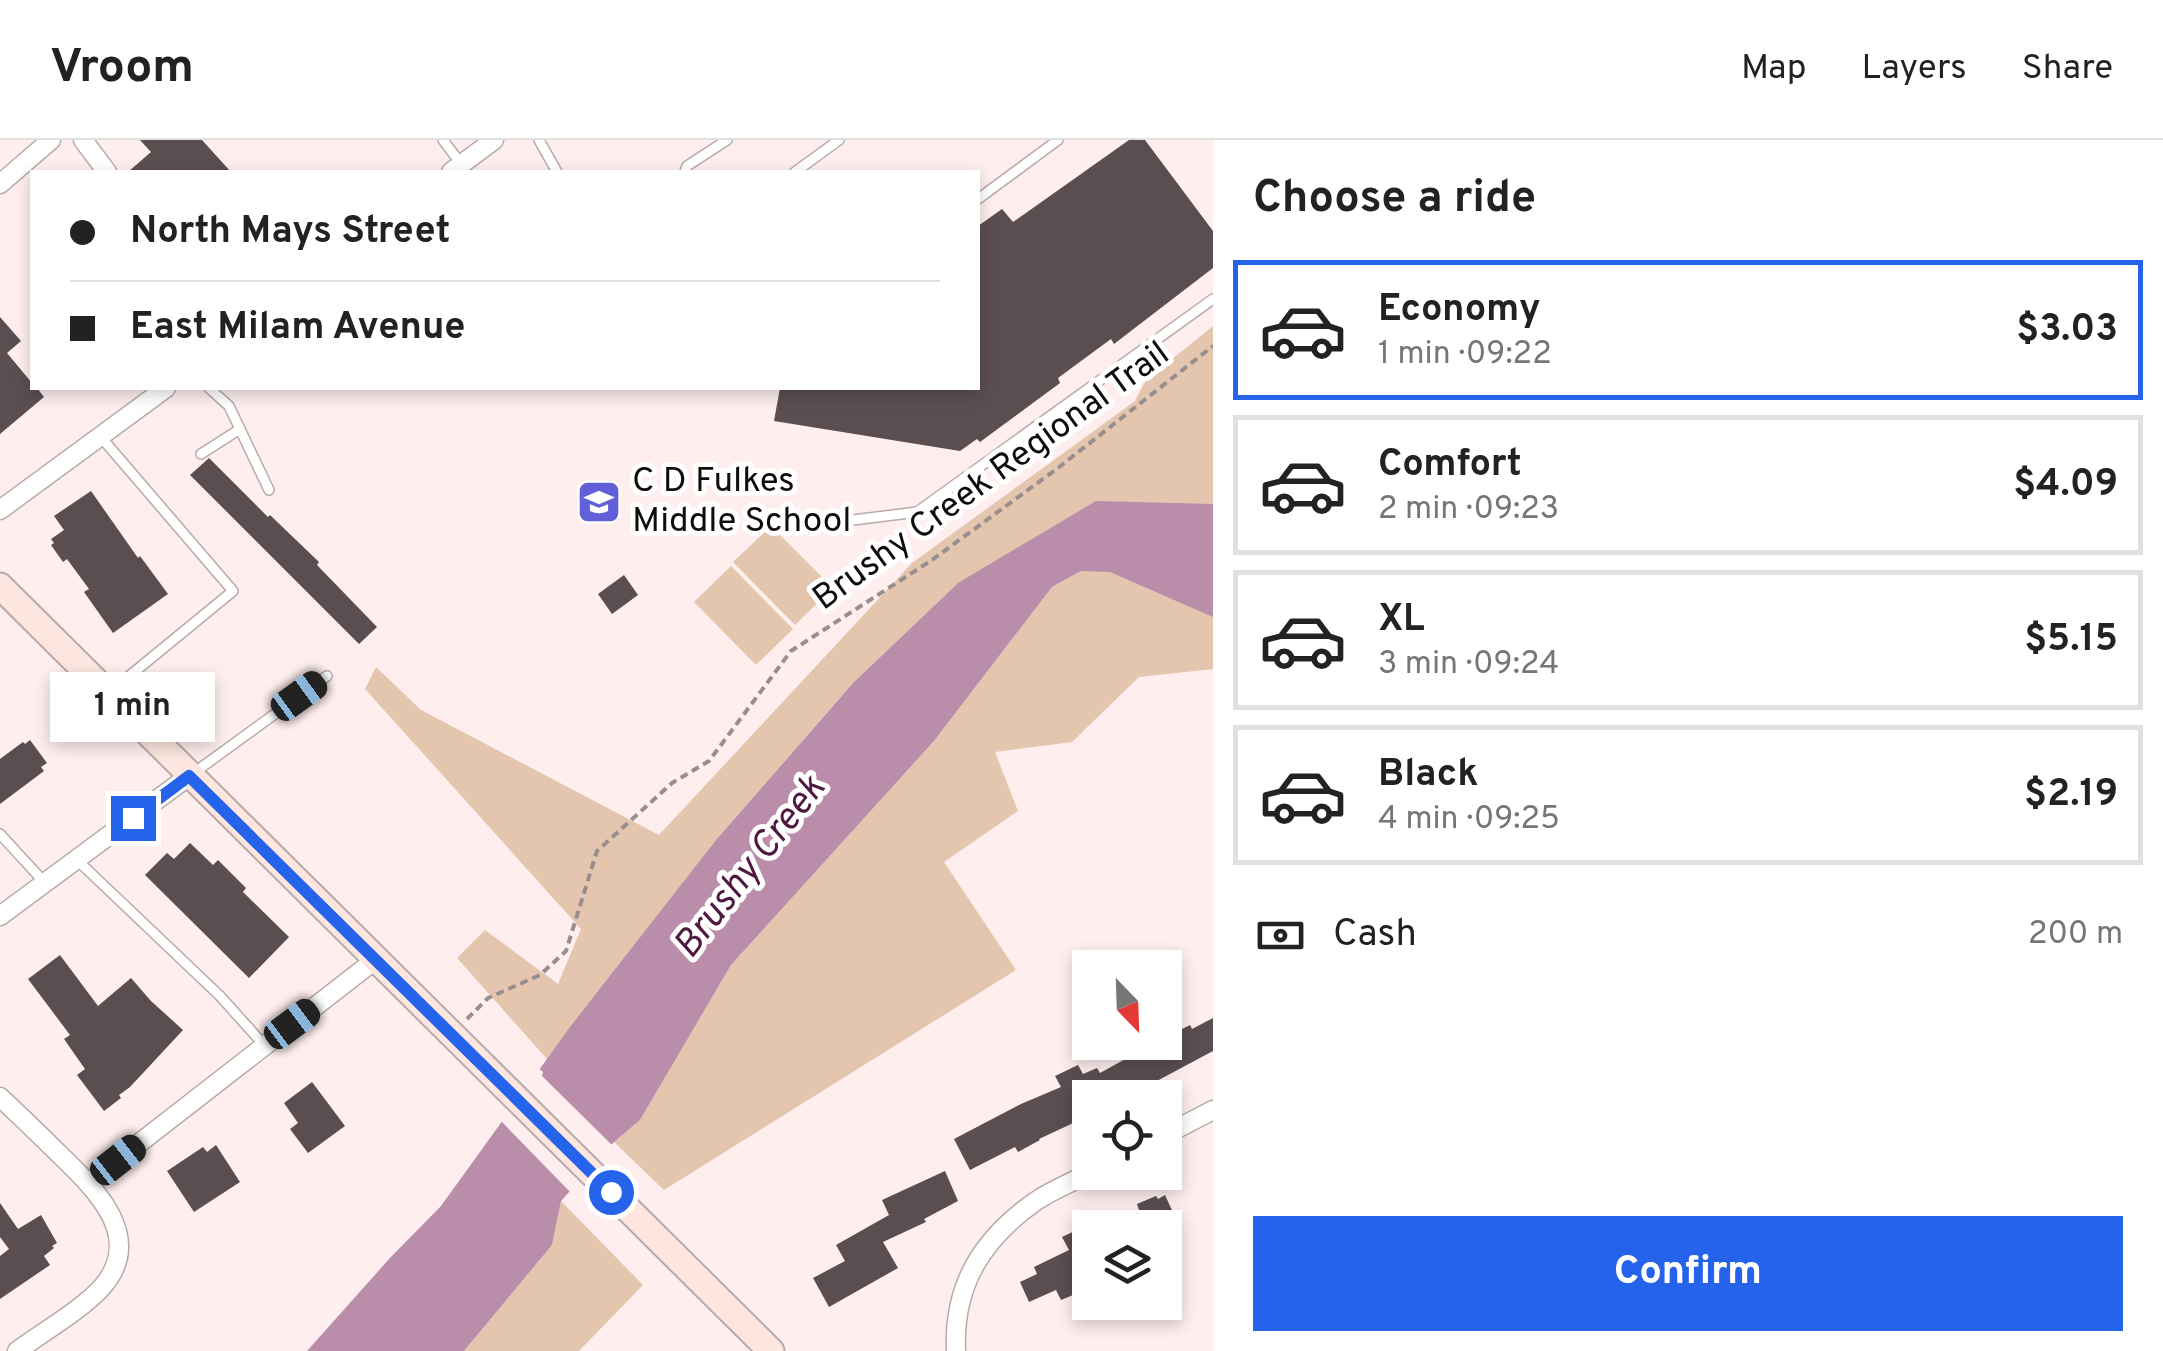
<!DOCTYPE html>
<html lang="en">
<head>
<meta charset="utf-8">
<style>
	:root { --surface:#fff; --page:#f2f2f2; --text:#222; --muted:#767676; --line:#e0e0e0; --accent:#2563eb }
	body { margin:0; font-family:Overpass,sans-serif; background:var(--page); color:var(--text); height:100vh; display:flex; flex-direction:column; font-size:38px; white-space:nowrap }
	* { box-sizing:border-box; margin:0 }
	p { font-size:32px; color:var(--muted) }
	.icon { flex:none; width:55px; height:55px; fill:none; stroke:currentColor; stroke-width:2; stroke-linecap:round; stroke-linejoin:round }
	.map { position:relative; flex:1; overflow:hidden }
	.side { display:flex; flex-direction:column; background:var(--surface); width:950px }
	.side>* { flex:none }
	.hud { position:absolute; left:30px; top:30px; width:950px; height:220px; border-radius:0px; box-shadow:0 5px 15px #0003; display:grid; align-content:center; height:220px; padding:0 40px; background:var(--surface) }
	.needle { width:65px; rotate:157deg }
	.buttons { position:absolute; left:1072px; top:810px; display:grid; gap:20px }
	.buttons a { display:grid; place-items:center; width:110px; height:110px; border-radius:0px; background:var(--surface); box-shadow:0 5px 15px #0003; font-size:50px }
	.end { position:absolute; width:45px; height:45px; margin:-22px; border:12px solid #2563eb; background:#fff; box-shadow:0 0 0 5px #fff }
	.from { border-radius:50% }
	.bubble { position:absolute; height:70px; border-radius:0px; background:var(--surface); box-shadow:0 5px 15px #0003; font-size:32px; font-weight:700; line-height:70px; text-align:center }
	.car { position:absolute; width:30px; height:60px; margin:-30px -15px; border-radius:12px; box-shadow:0 0 8px 2px #0007; background:linear-gradient(#222 24%,#8ab4d8 0 40%,#222 0 76%,#8ab4d8 0 86%,#222 0) }
	.hud b { display:flex; align-items:center; gap:35px; height:95px; font-size:38px }
	.hud b+b { border-top:2px solid var(--line) }
	.hud i { width:25px; height:25px; background:var(--text) }
	ul { padding:0; list-style:none }
	li { display:flex; align-items:center; gap:30px; height:140px; margin:0 20px 15px; padding:0 20px; border:5px solid var(--line); border-radius:0px }
	li div { flex:1 }
	li b { display:block; font-size:38px }
	li em { font-style:normal; font-weight:700 }
	li.current { border-color:var(--accent) }
	li>.icon { width:90px; height:90px; stroke-width:1.5 }
	h2 { padding:0 40px; font-size:45px; line-height:120px }
	.pay { display:flex; align-items:center; gap:25px; height:110px; padding:0 40px; font-size:38px }
	.pay p { margin-inline-start:auto }
	.action { display:flex; gap:20px; margin-top:auto; padding:20px 40px }
	.action a { flex:1; height:115px; border-radius:0px; background:var(--accent); color:#fff; font-size:40px; font-weight:700; line-height:115px; text-align:center }
	header { display:flex; align-items:center; gap:60px; box-sizing:border-box; height:140px; padding:0 50px; background:var(--surface); border-bottom:2px solid var(--line) }
	header strong { font-size:48px }
	nav { display:flex; gap:55px; margin-inline-start:auto; font-size:35px }
	main { display:flex; flex:1; min-height:0 }
	.map>svg:first-child { display:block }
	.green { fill:#e4c5ad }
	.water { fill:#ba8dab }
	.pier { fill:#feeeee }
	.building { fill:#5a4e51 }
	.lines { fill:none; stroke-linecap:round; stroke-linejoin:round }
	.lane-casing { stroke:#b9aaaa; stroke-width:12 }
	.street-casing { stroke:#b9aaaa; stroke-width:21 }
	.secondary-casing { stroke:#b9aaaa; stroke-width:29 }
	.path { stroke:#998e8e; stroke-width:4; stroke-dasharray:8 5; stroke-linecap:butt }
	.lane { stroke:#fff; stroke-width:9 }
	.street { stroke:#fff; stroke-width:18 }
	.secondary { stroke:#fce6df; stroke-width:25 }
	.route { stroke:#2563eb; stroke-width:12 }
	.labels { text-anchor:middle; dominant-baseline:central; stroke-width:10; stroke-linejoin:round; paint-order:stroke }
	.street-label { font-size:35px; fill:#110c0c; stroke:#fff }
	.poi-label { font-size:35px; fill:#110c0c; stroke:#fff; text-anchor:start }
	.water-label { font-size:38px; font-style:italic; fill:#4f1841; stroke:#fff }
</style>
</head>
<body>
<header>
<strong>Vroom</strong>
<nav><a>Map</a><a>Layers</a><a>Share</a></nav>
</header>
<main>
<div class="map">
<svg width="1213" height="1211" viewBox="0 0 1213 1211">
	<rect width="100%" height="100%" fill="#feeeee"/>
	<g class="green">
		<polygon points="1213,186 1213,529 1139,537 1072,602 995,612 1018,671 944,722 1016,830 664,1050 614,1002 640,980 731,825 934,601 1052,447 1081,431 1142,363 958,443 854,542 716,700 547,919 457,818 485,790 558,844 581,789 365,549 376,527 421,570 659,695 912,423 1135,261 1146,240"/>
		<polygon points="771,386 833,448 795,485 733,422"/>
		<polygon points="731,426 793,489 756,525 694,462"/>
		<polygon points="561,1061 643,1145 579,1211 464,1211 552,1105"/>
	</g>
	<polygon class="water" points="1096,361 1213,364 1213,477 1110,432 1081,431 1052,447 934,601 731,825 640,980 614,1002 561,1061 552,1105 464,1211 307,1211 390,1118 441,1066 570,887 716,700 854,542 958,443"/>
	<polygon class="pier" points="536,926 543,932 542,936 615,1008 573,1055 498,978"/>
	<g class="building">
		<polygon points="140,0 202,0 231,32 128,32 151,12"/>
		<polygon points="1129,0 1145,0 1213,91 1213,128 1114,204 1111,199 1058,238 1060,243 980,302 977,299 960,311 774,281 780,248 978,248 978,86 1002,69 1013,82"/>
		<polygon points="0,177 21,201 7,213 32,243 32,248 37,248 44,257 0,294"/>
		<polygon points="209,318 268,377 270,375 319,422 317,425 377,487 359,504 190,335"/>
		<polygon points="91,351 138,418 140,416 168,454 113,493 84,452 89,449 67,419 63,422 51,405 54,403 51,399 64,390 54,376"/>
		<polygon points="624,435 638,455 612,474 598,454"/>
		<polygon points="30,600 47,623 41,627 44,631 0,664 0,619 23,602 25,604"/>
		<polygon points="190,703 213,725 218,720 246,748 243,752 289,797 249,838 145,735 167,713 174,719"/>
		<polygon points="60,815 98,866 131,838 151,861 183,890 130,947 119,955 121,958 104,971 77,935 85,929 64,899 70,895 28,839"/>
		<polygon points="1213,878 1213,911 1125,958 1090,958 1090,970 1082,974 1084,978 1039,999 1040,1000 1018,1012 1015,1007 970,1030 954,999 1021,964 1061,947 1055,936 1078,925 1083,934 1097,928 1100,933 1156,902 1165,902 1165,898 1176,892 1190,885 1192,889"/>
		<polygon points="312,942 345,986 308,1013 290,989 298,983 284,963"/>
		<polygon points="216,1005 240,1042 194,1072 167,1031 203,1007 207,1012"/>
		<polygon points="945,1031 958,1061 924,1079 926,1082 883,1102 898,1128 829,1167 813,1138 845,1121 836,1105 889,1075 882,1060"/>
		<polygon points="1165,1055 1176,1079 1159,1088 1101,1088 1139,1070 1137,1064 1156,1056 1158,1059"/>
		<polygon points="0,1063 18,1089 41,1075 57,1103 52,1106 54,1108 44,1116 50,1125 0,1159 0,1116 9,1109 0,1097"/>
		<polygon points="1081,1088 1090,1107 1090,1148 1061,1160 1056,1150 1029,1162 1020,1142 1037,1134 1034,1127 1069,1110 1062,1097"/>
	</g>
	<g class="lines">
		<defs>
			<g id="lane">
				<polyline points="443,0 462,25"/>
				<polyline points="539,0 557,32"/>
				<polyline points="685,32 687,26 727,0"/>
				<polyline points="795,32 839,0"/>
				<polyline points="978,59 1058,0"/>
				<polyline points="209,248 229,266 269,350"/>
				<polyline points="100,296 233,451 111,551"/>
				<polyline points="201,314 240,289"/>
				<polyline points="853,380 917,372 1213,159"/>
				<polyline points="191,635 327,536"/>
				<polyline points="0,694 45,743"/>
				<polyline points="77,720 220,856 264,905"/>
			</g>
			<g id="street">
				<polyline points="83,0 107,32"/>
				<polyline points="451,32 494,0"/>
				<polyline points="0,44 51,0"/>
				<polyline points="0,370 166,248"/>
				<polyline points="0,776 189,636"/>
				<path d="M0 957C18 974 37 992 55 1010 90 1044 147 1094 103 1146 83 1169 43 1192 17 1211"/>
				<polyline points="1165,995 1213,970"/>
				<polyline points="88,1043 375,820"/>
				<path d="M956 1211C953 1145 982 1099 1036 1061 1052 1050 1073 1042 1091 1032"/>
			</g>
			<polyline id="secondary" points="0,446 771,1211"/>
		</defs>
		<use href="#lane" class="lane-casing"/>
		<use href="#street" class="street-casing"/>
		<use href="#secondary" class="secondary-casing"/>
		<polyline class="path" points="467,879 488,858 540,835 566,811 597,711 672,643 709,621 791,511 932,420 1058,328 1213,206"/>
		<use href="#lane" class="lane"/>
		<use href="#street" class="street"/>
		<use href="#secondary" class="secondary"/>
	</g>
	<g class="lines">
		<polyline class="route" points="133,678 189,636 611,1052"/>
	</g>
	<defs>
		<symbol id="school-square" viewBox="-11 -11 22 22"><rect x="-9" y="-9" width="18" height="18" rx="4" fill="#6260d9" stroke="#fff"/><path d="M0-5L7-2L0 1L-7-2ZM-4 1L0 2.5L4 1V4Q0 6-4 4Z" fill="#fff"/></symbol>
	</defs>
	<g fill-rule="evenodd">
		<use href="#school-square" x="574" y="337" width="50" height="50"/>
	</g>
	<g class="labels">
		<g class="street-label">
			<text transform="translate(992 337) rotate(-36)">Brushy Creek Regional Trail</text>
		</g>
		<g class="poi-label">
			<text x="632" y="342">C D Fulkes<tspan x="632" dy="40">Middle School</tspan></text>
		</g>
		<g class="water-label">
			<text transform="translate(751 728) rotate(-52)">Brushy Creek</text>
		</g>
	</g>
</svg>
<div class="buttons">
<a><svg class="needle" viewBox="-14 -14 28 28"><path d="M0-13l5 13h-10z" fill="#e53935"/><path d="M0 13l5-13h-10z" fill="#767676"/></svg></a>
<a><svg class="icon" aria-label="locate" viewBox="0 0 24 24"><circle cx="12" cy="12" r="6"/><path d="M12 2v4M12 18v4M2 12h4M18 12h4"/></svg></a>
<a><svg class="icon" aria-label="layers" viewBox="0 0 24 24"><path d="M12 4l9 5-9 5-9-5zM3 14l9 5 9-5"/></svg></a>
</div>
<i class="end from" style="left:611px;top:1052px"></i>
<i class="end" style="left:133px;top:678px"></i>
<div class="bubble" style="left:50px;top:532px;width:165px">1 min</div>
<i class="car" style="left:299px;top:556px;rotate:54deg"></i>
<i class="car" style="left:292px;top:884px;rotate:53deg"></i>
<i class="car" style="left:118px;top:1020px;rotate:52deg"></i>
<div class="hud">
<b><i class="from"></i>North Mays Street</b>
<b><i></i>East Milam Avenue</b>
</div>
</div>
<section class="side">
<h2>Choose a ride</h2>
<ul>
<li class="current"><svg class="icon" aria-label="car" viewBox="0 0 24 24"><path d="M5 17H2v-5l4-1 3-4h7l3 4 3 1v5h-3M9 17h6M6 11h13"/><circle cx="7" cy="17" r="2"/><circle cx="17" cy="17" r="2"/></svg><div><b>Economy</b><p>1 min · 09:22</p></div><em>$3.03</em></li>
<li><svg class="icon" aria-label="car" viewBox="0 0 24 24"><path d="M5 17H2v-5l4-1 3-4h7l3 4 3 1v5h-3M9 17h6M6 11h13"/><circle cx="7" cy="17" r="2"/><circle cx="17" cy="17" r="2"/></svg><div><b>Comfort</b><p>2 min · 09:23</p></div><em>$4.09</em></li>
<li><svg class="icon" aria-label="car" viewBox="0 0 24 24"><path d="M5 17H2v-5l4-1 3-4h7l3 4 3 1v5h-3M9 17h6M6 11h13"/><circle cx="7" cy="17" r="2"/><circle cx="17" cy="17" r="2"/></svg><div><b>XL</b><p>3 min · 09:24</p></div><em>$5.15</em></li>
<li><svg class="icon" aria-label="car" viewBox="0 0 24 24"><path d="M5 17H2v-5l4-1 3-4h7l3 4 3 1v5h-3M9 17h6M6 11h13"/><circle cx="7" cy="17" r="2"/><circle cx="17" cy="17" r="2"/></svg><div><b>Black</b><p>4 min · 09:25</p></div><em>$2.19</em></li>
</ul>
<div class="pay"><svg class="icon" aria-label="cash" viewBox="0 0 24 24"><path d="M3 7h18v10H3z"/><circle cx="12" cy="12" r="2"/></svg>Cash<p>200 m</p></div>
<div class="action"><a>Confirm</a></div>
</section>
</main>
</body>
</html>
